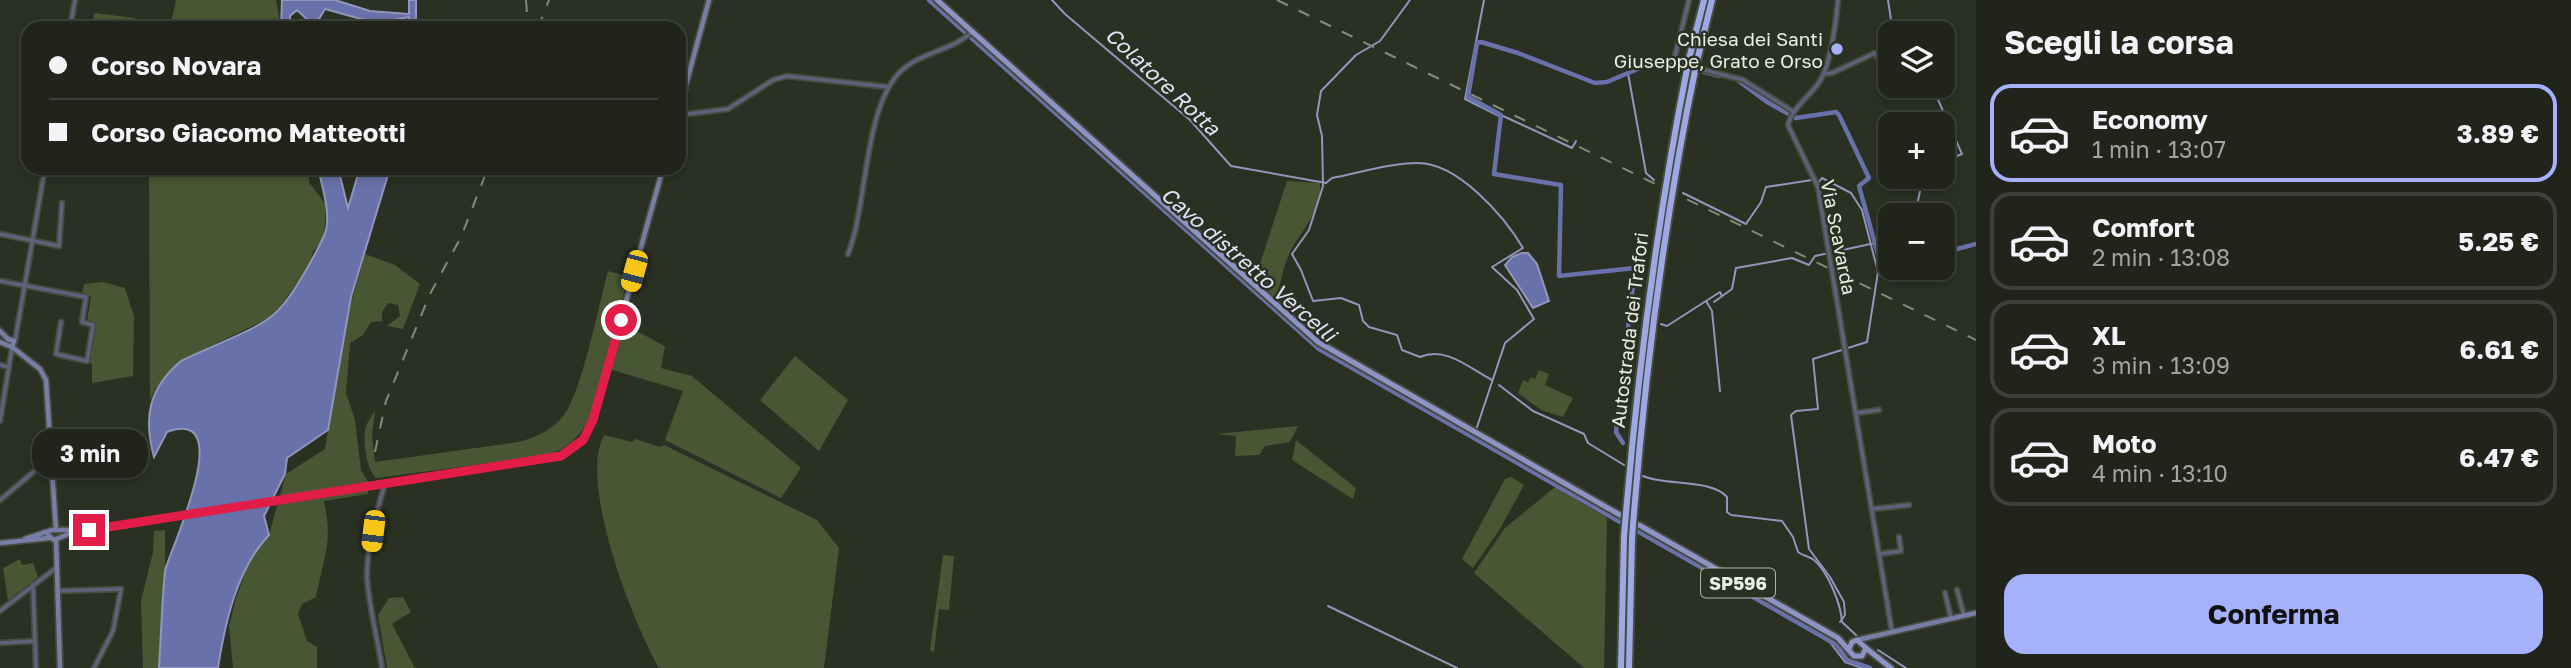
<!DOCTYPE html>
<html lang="it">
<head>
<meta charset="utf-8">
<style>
	:root { --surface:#20241a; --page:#282c23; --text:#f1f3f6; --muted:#a2a4a2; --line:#3d4139; --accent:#a6b1fc }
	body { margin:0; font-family:"Golos Text",sans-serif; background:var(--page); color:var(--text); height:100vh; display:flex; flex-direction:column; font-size:26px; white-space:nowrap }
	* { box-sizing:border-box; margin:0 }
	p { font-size:23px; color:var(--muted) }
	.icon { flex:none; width:38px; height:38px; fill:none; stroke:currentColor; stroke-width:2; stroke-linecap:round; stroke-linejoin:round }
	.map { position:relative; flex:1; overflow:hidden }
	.details { display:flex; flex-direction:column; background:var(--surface); width:595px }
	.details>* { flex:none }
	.hud { position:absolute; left:21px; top:21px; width:665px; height:154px; border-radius:21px; box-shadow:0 4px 10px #0003,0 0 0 2px var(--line); display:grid; align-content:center; height:154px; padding:0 28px; background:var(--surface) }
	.controls { position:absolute; left:1878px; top:21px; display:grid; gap:14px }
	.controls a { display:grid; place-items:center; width:77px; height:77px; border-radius:14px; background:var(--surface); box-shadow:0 4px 10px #0003,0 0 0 2px var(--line); font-size:35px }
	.end { position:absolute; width:32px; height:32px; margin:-16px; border:9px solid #e11d48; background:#fff; box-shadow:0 0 0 4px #fff }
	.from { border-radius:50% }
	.bubble { position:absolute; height:49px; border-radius:21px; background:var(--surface); box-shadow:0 4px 10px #0003,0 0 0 2px var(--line); font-size:23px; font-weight:700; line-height:49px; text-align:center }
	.car { position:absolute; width:21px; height:42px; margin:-21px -10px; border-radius:9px; box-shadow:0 0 5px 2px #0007; background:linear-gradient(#f5c518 24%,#345 0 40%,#f5c518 0 76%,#345 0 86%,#f5c518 0) }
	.hud b { display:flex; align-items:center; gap:24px; height:66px; font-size:26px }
	.hud b+b { border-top:2px solid var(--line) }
	.hud i { width:18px; height:18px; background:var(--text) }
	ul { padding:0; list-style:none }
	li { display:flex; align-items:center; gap:21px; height:98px; margin:0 14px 10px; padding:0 14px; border:4px solid var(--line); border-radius:21px }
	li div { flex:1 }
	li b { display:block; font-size:26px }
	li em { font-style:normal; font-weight:700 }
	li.current { border-color:var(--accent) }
	li>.icon { width:63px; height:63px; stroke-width:1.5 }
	h2 { padding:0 28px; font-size:32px; line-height:84px }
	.cta { display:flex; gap:14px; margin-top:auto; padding:14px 28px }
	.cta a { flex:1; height:80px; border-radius:21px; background:var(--accent); color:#111; font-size:28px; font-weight:700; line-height:80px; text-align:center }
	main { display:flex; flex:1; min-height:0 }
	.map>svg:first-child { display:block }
	.green { fill:#485633 }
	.water { fill:#6971aa; stroke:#9096bc; stroke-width:2 }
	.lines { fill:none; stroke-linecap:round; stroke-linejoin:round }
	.stream { stroke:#9096bc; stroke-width:2 }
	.canal { stroke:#6971aa; stroke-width:4.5 }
	.street-casing { stroke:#454b3d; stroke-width:7 }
	.secondary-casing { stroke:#454b3d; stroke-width:8 }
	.primary-casing { stroke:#454b3d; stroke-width:9 }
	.highway-casing { stroke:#454b3d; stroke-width:10 }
	.street { stroke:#5d617a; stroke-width:3.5 }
	.secondary { stroke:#777ea5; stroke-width:4.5 }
	.primary { stroke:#8c94c6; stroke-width:5 }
	.highway { stroke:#9ea8e4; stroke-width:6 }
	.rail { stroke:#84897d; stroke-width:2; stroke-dasharray:12 12; stroke-linecap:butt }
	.highway-bridge-casing { stroke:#454b3d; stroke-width:10; stroke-linecap:butt }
	.highway-bridge { stroke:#9ea8e4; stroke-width:6 }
	.route { stroke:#e11d48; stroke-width:9 }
	.poi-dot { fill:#a6b1fc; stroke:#2a3022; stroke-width:2.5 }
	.labels { text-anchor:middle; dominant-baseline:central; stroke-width:5; stroke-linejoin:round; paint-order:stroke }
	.shield { fill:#2a3022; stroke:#b0b5aa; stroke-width:2 }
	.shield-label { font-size:18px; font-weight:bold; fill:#eaeee5 }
	.poi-label { font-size:19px; fill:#eaeee5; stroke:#2a3022; text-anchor:end }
	.street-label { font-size:19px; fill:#eaeee5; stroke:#2a3022 }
	.water-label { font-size:21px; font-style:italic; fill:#e0e3f4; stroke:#2a3022 }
</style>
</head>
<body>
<main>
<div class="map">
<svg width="1976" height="668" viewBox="0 0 1976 668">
	<rect width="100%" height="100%" fill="#2a3022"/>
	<g class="green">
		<polygon points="176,0 276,0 281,28 170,28"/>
		<polygon points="94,13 135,18 134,28 93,28"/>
		<polygon points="149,168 308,168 309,182 326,205 324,237 313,252 309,267 273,316 180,361 156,388 150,400"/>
		<path d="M1287 181 1320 183C1322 213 1301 230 1290 252 1283 267 1280 285 1276 300L1254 282Z"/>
		<path d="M365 254 395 265 420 284 403 329 387 326 400 316 398 305 388 303 382 312V321L371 322 363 335 350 343 346 393 355 420 361 470 368 482V494L324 501C333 543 324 556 316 597L302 604 298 614 307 641 317 647V668H233L229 626 236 598 253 551 269 535 286 474 325 449 345 324Z"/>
		<path d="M608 271 628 277 593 409C583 434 570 450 542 456L377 478C366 472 362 438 366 426 368 421 372 415 375 411L372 435 375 462 519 442C536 437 553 430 564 415 582 391 599 304 608 271Z"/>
		<polygon points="103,282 125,288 134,316 133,376 92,383 92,364 89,363 96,324 87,322 91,296 82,294 84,284"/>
		<polygon points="623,324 665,346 661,368 692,376 801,468 781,498 665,440 683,391 609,369"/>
		<polygon points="795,356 848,400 819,451 760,400"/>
		<polygon points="1539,370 1549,374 1545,385 1573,398 1563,417 1541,410 1518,393 1523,380 1528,382 1531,377 1535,379"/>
		<polygon points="1298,426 1290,442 1265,446 1259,455 1235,456 1236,436 1216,434"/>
		<path d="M604 435 632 442 635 439 660 447 664 445 817 520 839 548 824 668H659C633 623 578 483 604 435Z"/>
		<polygon points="1296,440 1356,488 1353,499 1292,460"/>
		<polygon points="1511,477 1524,485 1500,529 1473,568 1462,559 1505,479"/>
		<polygon points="1555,487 1607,518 1604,668 1584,668 1474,573 1505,528"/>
		<polygon points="165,530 165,587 159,668 143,668 141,601 153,552 154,531"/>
		<polygon points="943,555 954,556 949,610 939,609 934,652 930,650"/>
		<polygon points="20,559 22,565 33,563 38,577 8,601 3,568"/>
		<polygon points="403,597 411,612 392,624 415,668 387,668 378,615 389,598"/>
	</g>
	<g class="water">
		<polygon points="282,0 335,0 370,11 409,14 409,0 416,0 416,28 408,28 409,17 384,22 361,19 325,9 319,19 311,23 297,10 290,16 291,28 281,28"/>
		<path d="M313 168H338L348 208 360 168H390L351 297 328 430 287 458 285 474 264 516 269 535C237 568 225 623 218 668H159C161 636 162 603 165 571 166 559 241 405 167 432L154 457C143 417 149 388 181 361 204 349 254 331 272 316 291 301 314 257 324 236 332 218 323 190 319 172Z"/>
		<polygon points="1522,253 1528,253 1537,264 1549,301 1533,308 1505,265 1512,257"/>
	</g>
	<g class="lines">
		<g class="stream">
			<path d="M1052 0 1065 14 1190 120 1231 166 1326 183 1332 178C1359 173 1390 163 1418 163 1458 163 1504 216 1523 248L1492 267 1517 290 1534 319 1505 343 1473 439"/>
			<path d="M1410 0 1380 41 1356 55 1321 91 1317 115 1322 136 1323 186 1309 230 1292 254 1301 270 1313 301 1341 298 1359 305 1363 321 1369 327 1397 335 1402 350 1420 357C1446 346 1469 368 1492 380"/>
			<polyline points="1484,0 1465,99 1499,116"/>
			<polyline points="1888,0 1893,33"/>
			<polyline points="1628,73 1646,173 1654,180"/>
			<polyline points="1932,86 1962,154 1942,162"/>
			<polyline points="1501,115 1572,148 1576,141"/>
			<polyline points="1818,183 1822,178 1851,193 1862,210 1878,272 1867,342 1813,359 1818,409 1796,411 1791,415 1809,549 1830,577 1844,602 1845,615 1840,622"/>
			<polyline points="1683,193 1746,224 1761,202 1766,187 1812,180"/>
			<polyline points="1915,215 1923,177"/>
			<polyline points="1880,272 1896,268"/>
			<polyline points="1706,301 1712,311 1720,391"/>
			<polyline points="1714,302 1732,289 1736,268 1792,258 1809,265 1815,256 1875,243"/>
			<polyline points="1628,321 1633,320"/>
			<polyline points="1661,324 1667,326 1720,292 1722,296"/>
			<polyline points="1499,385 1533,411 1584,434 1588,443 1624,465"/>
			<path d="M1643 476C1666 486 1712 479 1727 497V512L1731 515 1782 521 1793 537 1798 552C1803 556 1809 556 1814 560 1828 572 1841 604 1842 622L1857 636"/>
			<polyline points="1328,606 1457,668"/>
			<polyline points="1829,641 1845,662 1862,668"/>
			<polyline points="1878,650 1906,668"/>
		</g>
		<g class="canal">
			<polyline points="929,0 1319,349 1620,522"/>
			<polyline points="1701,71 1720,76"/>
			<polyline points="1736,79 1767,102 1796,118 1836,112 1839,115 1869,178 1859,186 1882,269 1890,266"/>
			<polyline points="1942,253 1976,244"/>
			<polyline points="1623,443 1616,432 1635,268 1559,276 1561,185 1494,174 1501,115 1468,97 1477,43 1481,42 1518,53 1595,83 1607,82 1654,62 1682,67"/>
			<polyline points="1639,532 1837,645 1847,660 1870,668"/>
		</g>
		<defs>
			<g id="street">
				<path d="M1838 0C1836 21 1831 63 1820 81 1810 96 1792 108 1788 125L1818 187 1892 632"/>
				<polyline points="70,28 75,0"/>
				<polyline points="1682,65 1675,56 1689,0"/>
				<polyline points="1701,69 1743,80 1794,112"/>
				<polyline points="1824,74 1832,73 1875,53 1890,83"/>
				<polyline points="1891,86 1893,90"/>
				<polyline points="679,115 728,109 773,80 787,76 889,87"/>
				<polyline points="0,234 59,246 62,203"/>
				<path d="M848 254C868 205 863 106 902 70 922 52 953 50 972 32"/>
				<polyline points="0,281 86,297 82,322 93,325 87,361 56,354 61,322"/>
				<polyline points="15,341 45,168"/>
				<polyline points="0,365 9,367"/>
				<polyline points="1856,413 1879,410"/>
				<polyline points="0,421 12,348"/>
				<polyline points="40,467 46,467 53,475"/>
				<polyline points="0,500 79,434"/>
				<polyline points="1872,509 1909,505"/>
				<polyline points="1879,554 1901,551 1899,537"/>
				<polyline points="33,585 36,668"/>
				<polyline points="1957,590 1964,615"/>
				<polyline points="57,591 121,589 113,631 94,668"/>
				<polyline points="1945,593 1951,618"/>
				<polyline points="0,611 56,568"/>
				<polyline points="0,643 35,641"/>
				<path d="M382 668C378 640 368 603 367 576 367 545 376 513 385 484"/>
			</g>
			<g id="secondary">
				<polyline points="679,110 709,0"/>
				<polyline points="0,331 8,339"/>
				<polyline points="0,342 12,347 14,341 8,339"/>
				<polyline points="12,347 40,369 46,380 56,530"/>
				<polyline points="48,535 54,540 71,533"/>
				<polyline points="25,539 52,530 89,530 561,456 583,440 593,420 663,168"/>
				<polyline points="56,539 60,668"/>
				<polyline points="0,543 49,538"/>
				<polyline points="1857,640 1976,613"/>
			</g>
			<g id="primary">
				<polyline points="937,0 1318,342 1620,515"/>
				<polyline points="1639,525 1838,638 1854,656 1862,656 1866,648 1857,640 1852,642 1849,649"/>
				<polyline points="1867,649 1891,668"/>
			</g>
			<g id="highway">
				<polyline points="1689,59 1704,0"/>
				<polyline points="1697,61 1712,0"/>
				<polyline points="1621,668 1624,537"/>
				<polyline points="1629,668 1632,538"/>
			</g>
		</defs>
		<use href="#street" class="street-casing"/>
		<use href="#secondary" class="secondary-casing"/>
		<use href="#primary" class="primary-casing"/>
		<use href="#highway" class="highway-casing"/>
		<use href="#street" class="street"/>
		<use href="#secondary" class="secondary"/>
		<use href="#primary" class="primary"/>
		<use href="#highway" class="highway"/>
		<g class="rail">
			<polyline points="526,0 528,28"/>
			<polyline points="1277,0 1976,340"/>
			<polyline points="538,28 549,0"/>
			<polyline points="375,452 386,401 430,294 461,237 488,168"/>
		</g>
		<defs>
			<g id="highway-bridge">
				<path d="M1624 537C1637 376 1657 218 1689 59"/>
				<path d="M1632 538C1644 377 1664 219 1697 61"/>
			</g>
		</defs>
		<use href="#highway-bridge" class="highway-bridge-casing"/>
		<use href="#highway-bridge" class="highway-bridge"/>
	</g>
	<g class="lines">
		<polyline class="route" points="89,530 561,456 583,440 593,420 621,320"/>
	</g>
	<circle class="poi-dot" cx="1837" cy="49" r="7"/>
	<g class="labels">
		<rect class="shield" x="1701" y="568.5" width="74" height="29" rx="5"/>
		<g class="shield-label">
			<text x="1738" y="583">SP596</text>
		</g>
		<g class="poi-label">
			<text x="1823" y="38">Chiesa dei Santi<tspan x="1823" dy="22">Giuseppe, Grato e Orso</tspan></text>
		</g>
		<g class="street-label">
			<text transform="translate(1839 237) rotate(79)">Via Scavarda</text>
			<text transform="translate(1629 330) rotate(-83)">Autostrada dei Trafori</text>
		</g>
		<g class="water-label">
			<text transform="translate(1163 81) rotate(43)">Colatore Rotta</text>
			<text transform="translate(1249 264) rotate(41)">Cavo distretto Vercelli</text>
		</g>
	</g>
</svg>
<div class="controls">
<a><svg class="icon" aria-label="layers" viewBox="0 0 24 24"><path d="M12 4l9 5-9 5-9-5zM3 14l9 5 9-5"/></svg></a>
<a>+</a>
<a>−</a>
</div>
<i class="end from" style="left:621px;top:320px"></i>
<i class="end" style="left:89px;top:530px"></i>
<div class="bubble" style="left:32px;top:429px;width:116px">3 min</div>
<i class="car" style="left:634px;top:271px;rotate:195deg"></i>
<i class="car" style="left:373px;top:531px;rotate:187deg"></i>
<div class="hud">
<b><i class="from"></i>Corso Novara</b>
<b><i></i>Corso Giacomo Matteotti</b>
</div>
</div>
<section class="details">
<h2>Scegli la corsa</h2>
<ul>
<li class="current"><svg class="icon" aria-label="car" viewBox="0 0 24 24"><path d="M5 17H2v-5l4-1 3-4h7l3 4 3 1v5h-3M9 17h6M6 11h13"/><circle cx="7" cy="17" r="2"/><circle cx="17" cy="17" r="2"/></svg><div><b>Economy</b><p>1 min · 13:07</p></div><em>3.89 €</em></li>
<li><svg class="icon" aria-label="car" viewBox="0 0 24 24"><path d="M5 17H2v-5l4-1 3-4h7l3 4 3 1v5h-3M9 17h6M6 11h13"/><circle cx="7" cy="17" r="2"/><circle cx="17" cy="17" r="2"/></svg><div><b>Comfort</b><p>2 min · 13:08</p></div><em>5.25 €</em></li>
<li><svg class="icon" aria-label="car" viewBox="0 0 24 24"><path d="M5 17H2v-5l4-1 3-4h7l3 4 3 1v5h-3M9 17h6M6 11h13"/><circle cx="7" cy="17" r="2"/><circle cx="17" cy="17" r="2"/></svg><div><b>XL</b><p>3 min · 13:09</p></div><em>6.61 €</em></li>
<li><svg class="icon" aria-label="car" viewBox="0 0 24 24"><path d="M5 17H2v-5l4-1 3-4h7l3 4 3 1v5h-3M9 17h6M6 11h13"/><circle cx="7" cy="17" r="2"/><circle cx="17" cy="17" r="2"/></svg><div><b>Moto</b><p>4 min · 13:10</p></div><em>6.47 €</em></li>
</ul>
<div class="cta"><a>Conferma</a></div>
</section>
</main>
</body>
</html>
